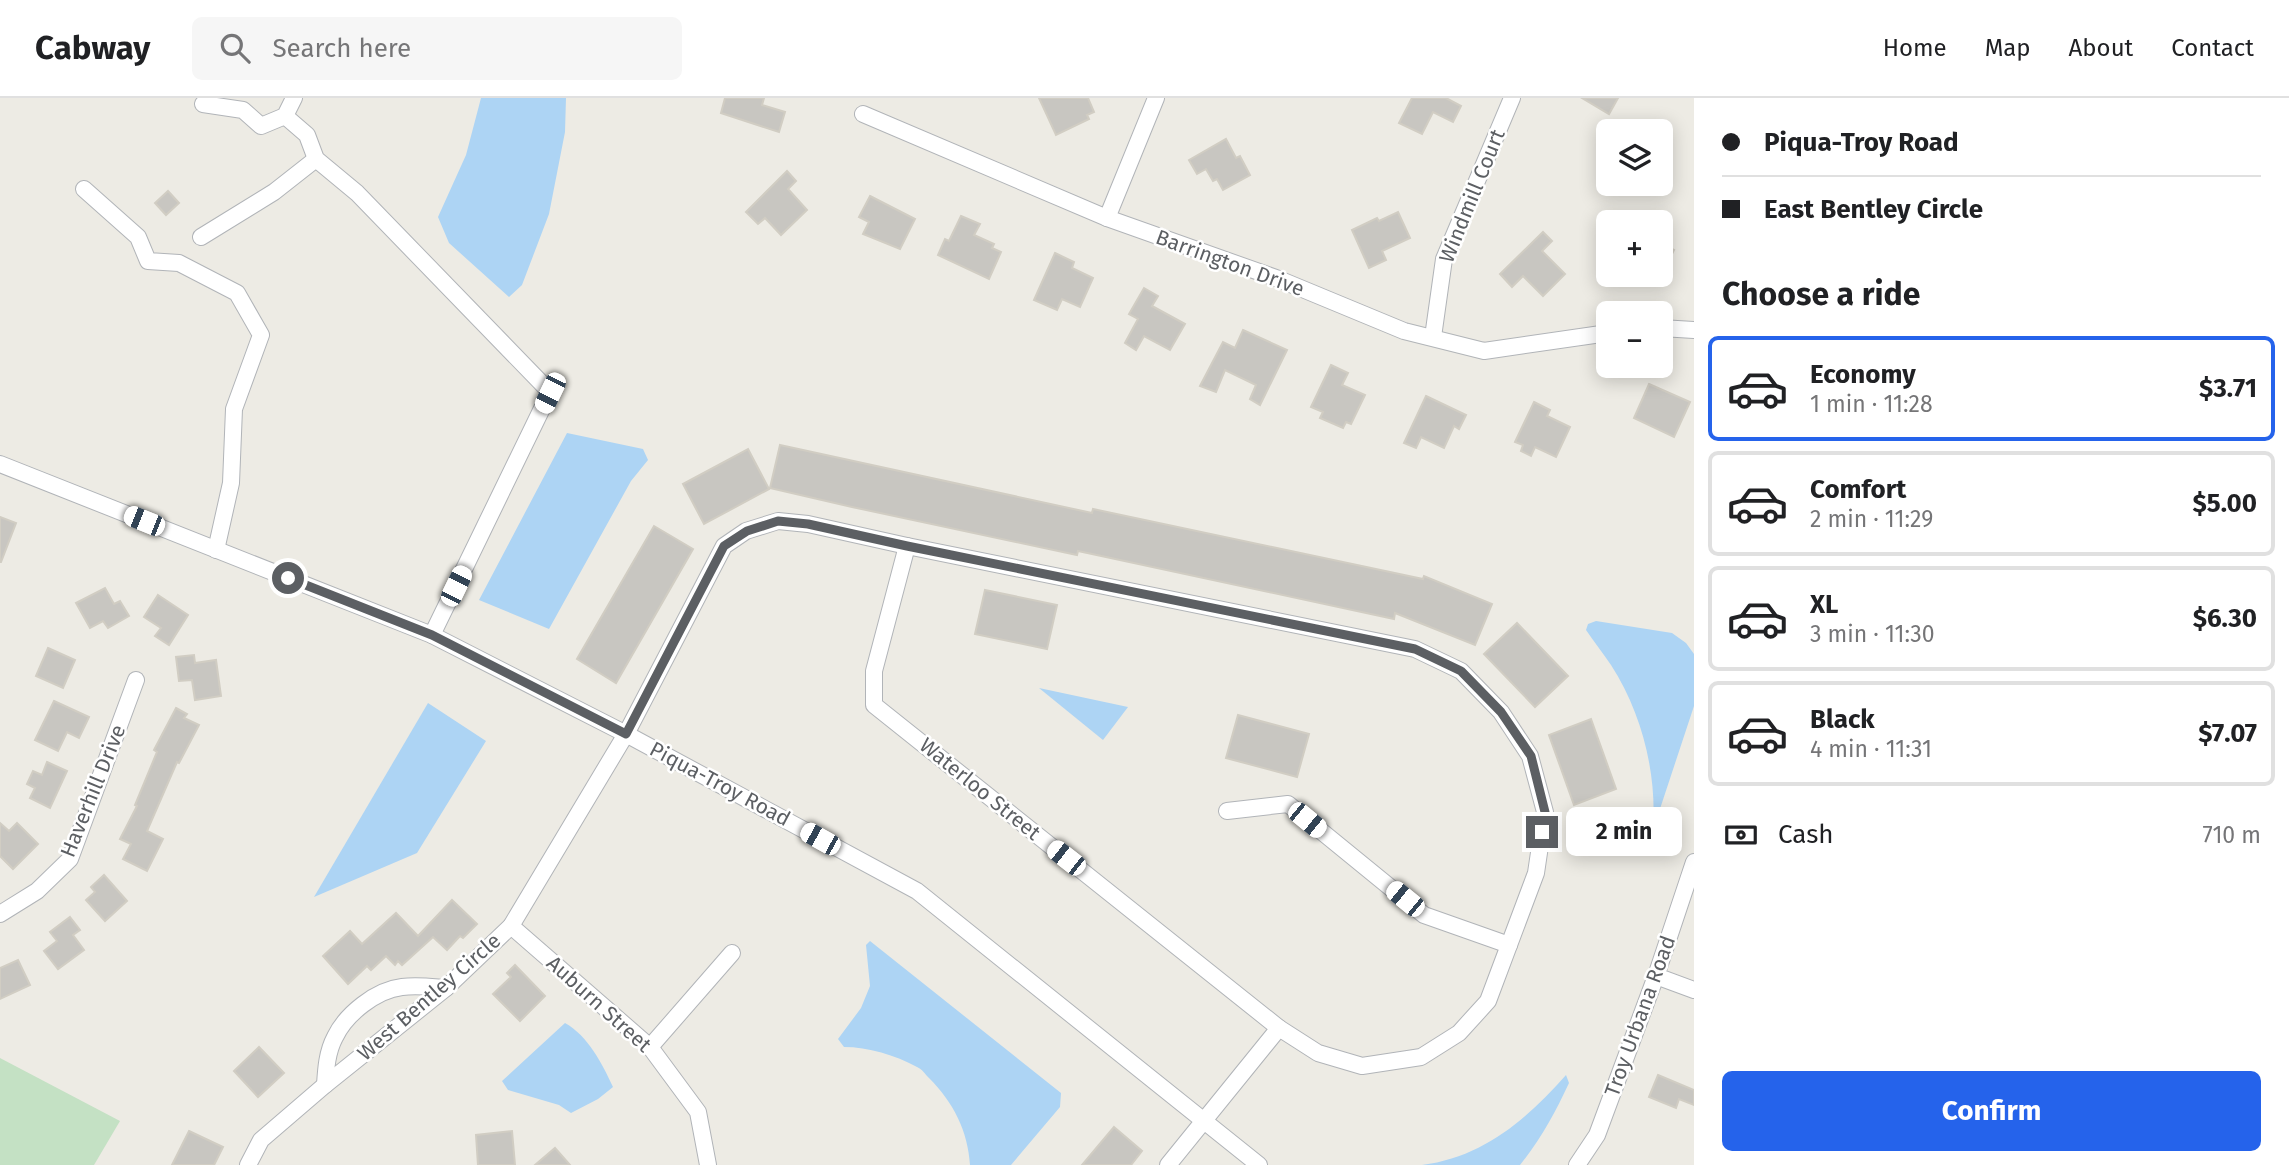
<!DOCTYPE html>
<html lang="en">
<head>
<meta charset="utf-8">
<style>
	:root { --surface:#fff; --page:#f6f6f6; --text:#202124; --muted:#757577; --line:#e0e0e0; --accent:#2563eb }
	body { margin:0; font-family:"Fira Sans",sans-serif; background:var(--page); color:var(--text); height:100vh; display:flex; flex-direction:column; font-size:26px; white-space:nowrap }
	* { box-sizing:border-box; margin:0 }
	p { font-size:23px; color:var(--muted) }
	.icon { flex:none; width:38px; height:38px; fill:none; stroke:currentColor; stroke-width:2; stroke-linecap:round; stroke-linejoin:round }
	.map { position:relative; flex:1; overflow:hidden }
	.details { display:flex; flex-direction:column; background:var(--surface); width:595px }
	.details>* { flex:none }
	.hud { display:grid; align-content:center; height:154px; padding:0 28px; background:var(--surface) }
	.fabs { position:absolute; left:1596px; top:21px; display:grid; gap:14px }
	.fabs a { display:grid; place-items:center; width:77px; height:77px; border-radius:10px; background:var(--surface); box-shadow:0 4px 18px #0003; font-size:35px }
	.end { position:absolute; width:32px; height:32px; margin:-16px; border:9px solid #5c5f63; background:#fff; box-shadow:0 0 0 4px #fff }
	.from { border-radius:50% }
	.bubble { position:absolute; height:49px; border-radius:10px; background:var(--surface); box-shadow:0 4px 18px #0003; font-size:23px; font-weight:700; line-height:49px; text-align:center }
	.car { position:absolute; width:21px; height:42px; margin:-21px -10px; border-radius:9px; box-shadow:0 0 5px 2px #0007; background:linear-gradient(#fff 24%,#345 0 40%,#fff 0 76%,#345 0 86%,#fff 0) }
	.hud b { display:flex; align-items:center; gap:24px; height:66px; font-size:26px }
	.hud b+b { border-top:2px solid var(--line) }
	.hud i { width:18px; height:18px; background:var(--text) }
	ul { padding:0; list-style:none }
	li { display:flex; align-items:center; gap:21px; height:105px; margin:0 14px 10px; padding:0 14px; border:4px solid var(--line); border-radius:10px }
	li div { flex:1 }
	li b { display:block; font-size:26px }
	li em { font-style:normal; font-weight:700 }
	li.active { border-color:var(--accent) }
	li>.icon { width:63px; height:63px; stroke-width:1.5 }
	h2 { padding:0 28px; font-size:32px; line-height:84px }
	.pay { display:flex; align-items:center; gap:18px; height:77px; padding:0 28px; font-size:26px }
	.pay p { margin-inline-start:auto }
	.primary-button { display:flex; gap:14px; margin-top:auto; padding:14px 28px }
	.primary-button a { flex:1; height:80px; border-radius:10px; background:var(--accent); color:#fff; font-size:28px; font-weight:700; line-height:80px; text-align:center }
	header { display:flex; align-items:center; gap:42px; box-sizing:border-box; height:98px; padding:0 35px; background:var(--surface); border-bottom:2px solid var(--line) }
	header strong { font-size:33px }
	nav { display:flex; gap:38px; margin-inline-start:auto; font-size:24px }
	.search { width:490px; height:63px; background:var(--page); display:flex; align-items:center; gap:18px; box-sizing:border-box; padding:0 24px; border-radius:10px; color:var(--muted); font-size:26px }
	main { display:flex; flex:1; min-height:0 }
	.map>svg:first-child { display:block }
	.green { fill:#c4e1c4 }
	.water { fill:#add4f4 }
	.building { fill:#c8c6c1; stroke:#d1cdc3; stroke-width:2 }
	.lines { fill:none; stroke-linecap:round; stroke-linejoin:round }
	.minor-casing { stroke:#b1b4b8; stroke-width:18 }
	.minor { stroke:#fff; stroke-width:16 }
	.route { stroke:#5c5f63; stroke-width:9 }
	.labels { text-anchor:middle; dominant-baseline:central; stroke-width:5; stroke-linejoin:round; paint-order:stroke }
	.street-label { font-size:21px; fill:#5c5f63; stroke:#fff }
</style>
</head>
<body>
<header>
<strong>Cabway</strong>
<div class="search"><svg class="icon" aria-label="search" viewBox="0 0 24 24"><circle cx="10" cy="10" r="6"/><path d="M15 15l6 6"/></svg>Search here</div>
<nav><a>Home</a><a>Map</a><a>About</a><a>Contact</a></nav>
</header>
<main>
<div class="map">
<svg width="1694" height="1067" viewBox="0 0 1694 1067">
	<rect width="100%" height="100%" fill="#edebe4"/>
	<polygon class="green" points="0,960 120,1023 94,1067 0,1067"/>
	<g class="water">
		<polygon points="481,0 566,0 565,34 549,116 522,187 509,199 449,145 438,119 466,57"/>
		<polygon points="567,335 643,351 648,362 631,383 549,531 479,502"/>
		<path d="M1596 523 1672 535 1686 545 1694 556V608L1653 732C1657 675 1642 615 1611 567 1603 555 1594 544 1586 532L1588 526Z"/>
		<polygon points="1039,590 1128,609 1103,642"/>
		<polygon points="428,605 486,643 417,755 314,799"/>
		<path d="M870 843 1061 995 1060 1009 1011 1067H970C968 1033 953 1004 929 980 925 976 922 971 917 969 895 957 868 949 844 949L838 941 861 910 870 888 866 847Z"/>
		<path d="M565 925C588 938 602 965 613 989L598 1001 571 1015 559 1007 508 992 502 983Z"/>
		<path d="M1566 977 1569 985C1555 1015 1541 1041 1520 1067H1422C1483 1059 1526 1022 1566 977Z"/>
	</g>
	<g class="building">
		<polygon points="725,0 764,0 762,7 785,14 779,34 721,15"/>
		<polygon points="1039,0 1088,0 1094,14 1087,17 1089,21 1056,37"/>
		<polygon points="1412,0 1446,0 1461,8 1453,24 1433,14 1422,36 1399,25"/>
		<polygon points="1582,0 1618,0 1609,16"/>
		<polygon points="1226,41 1236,60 1240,58 1250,77 1223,92 1217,81 1213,83 1206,71 1197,76 1189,62"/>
		<polygon points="787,73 796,83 788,91 807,112 781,137 765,120 758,126 746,114"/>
		<polygon points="168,93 179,105 166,117 155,105"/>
		<polygon points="870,98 915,121 900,151 863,136 869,124 859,119"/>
		<polygon points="1398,114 1410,140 1382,153 1386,162 1369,170 1352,132 1377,120 1379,123"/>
		<polygon points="961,118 980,126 974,137 994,146 992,150 1001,154 989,181 938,157 945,141 949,143"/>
		<polygon points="1543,134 1552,143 1542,153 1565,176 1543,198 1523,178 1512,189 1500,176"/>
		<polygon points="1661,145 1674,152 1661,178"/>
		<polygon points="1055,155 1074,164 1072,170 1093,180 1080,209 1062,201 1057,212 1034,202"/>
		<polygon points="1144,190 1158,198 1152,208 1185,226 1170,252 1144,238 1136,252 1125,245 1138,221 1129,216"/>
		<polygon points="1243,232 1287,252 1260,307 1250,301 1256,287 1225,272 1216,294 1200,288 1223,244 1235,250"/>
		<polygon points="1331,267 1348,275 1342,287 1365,297 1351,326 1346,324 1343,330 1320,320 1323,314 1311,309"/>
		<polygon points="1649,286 1690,304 1674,339 1634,320"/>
		<polygon points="1426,298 1466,317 1459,331 1454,328 1444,350 1421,339 1416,350 1404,345"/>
		<polygon points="1534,304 1550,312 1547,318 1570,329 1556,359 1535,349 1531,358 1521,353 1523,347 1515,344"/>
		<polygon points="780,347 1092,415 1093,411 1423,481 1424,478 1492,506 1475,547 1395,515 1394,521 1078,453 1077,457 852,409 770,390"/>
		<polygon points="748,351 769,391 704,426 683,386"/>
		<polygon points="0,419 16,425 1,464 0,464"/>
		<polygon points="654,428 693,451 616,585 577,561"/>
		<polygon points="105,490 114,506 120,503 129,518 108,530 103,523 90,530 76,505"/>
		<polygon points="985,492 1057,507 1047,551 975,536"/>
		<polygon points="158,497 188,517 169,547 155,538 161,530 144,519"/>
		<polygon points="1517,525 1568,578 1535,609 1484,556"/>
		<polygon points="48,550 75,562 63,590 36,578"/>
		<polygon points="194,557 195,565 216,562 221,598 195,602 192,582 179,583 176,559"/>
		<polygon points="54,603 89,619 79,640 67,634 58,653 35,642"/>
		<polygon points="176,610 187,616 184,620 199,627 179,665 177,664 147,733 163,741 147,773 123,761 131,746 120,741 137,708 135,707 157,654 154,652"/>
		<polygon points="1238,617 1309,636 1297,679 1226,660"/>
		<polygon points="1591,621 1616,691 1574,707 1549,637"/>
		<polygon points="47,664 67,673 50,710 30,700 35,690 27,686 33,673 42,677"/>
		<polygon points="0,725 9,733 17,725 38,746 13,771 0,758"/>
		<polygon points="104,777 127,803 105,823 86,802 95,794 91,789"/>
		<polygon points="452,802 477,826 463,840 460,838 447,852 433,839 402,867 398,863 395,867 386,858 371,872 367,868 348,886 323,858 350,833 362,846 396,815 418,838"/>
		<polygon points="70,819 80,832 73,837 84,852 58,871 44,853 57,843 50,834"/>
		<polygon points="18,862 30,887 0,901 0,870"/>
		<polygon points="515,867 545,898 520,923 493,896 511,879 507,875"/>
		<polygon points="259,949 284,975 258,999 234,973"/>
		<polygon points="1658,977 1694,992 1694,1007 1679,1001 1676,1010 1649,999"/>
		<polygon points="1114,1029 1142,1053 1131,1067 1082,1067"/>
		<polygon points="189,1033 223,1049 214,1067 172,1067"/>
		<polygon points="512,1033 515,1067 478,1067 476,1037"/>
		<polygon points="555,1050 570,1067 535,1067"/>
	</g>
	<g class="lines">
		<defs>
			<g id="minor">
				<polyline points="203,6 243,12 261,28 285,18 294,0"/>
				<polyline points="863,16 1107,120 1276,180 1404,233 1484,253 1608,235"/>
				<polyline points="285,18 307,37 316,61 357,95 550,294 432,537"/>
				<polyline points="84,91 138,139 148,163 179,165 237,195 261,237 234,311 231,385 216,452"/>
				<polyline points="1107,120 1156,0"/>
				<polyline points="201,139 274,94 316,61"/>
				<polyline points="1661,230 1694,232"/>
				<polyline points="1433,239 1444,161 1512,0"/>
				<polyline points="0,366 432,537 626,636 917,793 1259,1067"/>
				<polyline points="907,448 874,573 874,607 1279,930"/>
				<polyline points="1227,713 1288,706 1424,817 1509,847"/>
				<polyline points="0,816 37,793 70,761 136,582"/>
				<polyline points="511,828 650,949 698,1014 708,1067"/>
				<polyline points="1656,878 1694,892"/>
				<polyline points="650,949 732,855"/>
				<path d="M325 987C326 971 327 954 335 939 346 916 376 892 402 889 417 887 432 889 446 890"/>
				<polyline points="248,1067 261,1042 325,987 446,890 511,828 626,636 724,448 746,433 778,423 808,426 907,448 1415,551 1461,573 1501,614 1530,658 1545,714 1536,775 1488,903 1459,935 1421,959 1362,968 1318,955 1279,930 1168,1067"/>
				<polyline points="1577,1067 1597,1037 1656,878 1694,764"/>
			</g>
		</defs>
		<use href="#minor" class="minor-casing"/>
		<use href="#minor" class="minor"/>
	</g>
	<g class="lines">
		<polyline class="route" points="288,480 432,537 626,636 724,448 747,433 778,423 808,426 907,448 1415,551 1461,573 1501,614 1531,658 1545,714 1542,734"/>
	</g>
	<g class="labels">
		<g class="street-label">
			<text transform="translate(1472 98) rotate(-68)">Windmill Court</text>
			<text transform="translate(1230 165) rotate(20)">Barrington Drive</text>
			<text transform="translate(720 686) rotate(28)">Piqua-Troy Road</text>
			<text transform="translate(980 691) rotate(39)">Waterloo Street</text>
			<text transform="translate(93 693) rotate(-68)">Haverhill Drive</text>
			<text transform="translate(429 899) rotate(-41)">West Bentley Circle</text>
			<text transform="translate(599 906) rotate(42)">Auburn Street</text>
			<text transform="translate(1640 918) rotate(-70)">Troy Urbana Road</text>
		</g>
	</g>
</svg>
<div class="fabs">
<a><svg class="icon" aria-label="layers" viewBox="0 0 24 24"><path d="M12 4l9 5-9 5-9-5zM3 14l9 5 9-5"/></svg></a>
<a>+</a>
<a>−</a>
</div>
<i class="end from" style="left:288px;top:480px"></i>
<i class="end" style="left:1542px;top:734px"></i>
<div class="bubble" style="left:1566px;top:709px;width:116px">2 min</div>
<i class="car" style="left:550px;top:295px;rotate:206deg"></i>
<i class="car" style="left:144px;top:423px;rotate:292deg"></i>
<i class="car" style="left:456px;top:488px;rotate:26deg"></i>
<i class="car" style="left:1307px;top:722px;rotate:129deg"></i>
<i class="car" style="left:820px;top:741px;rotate:299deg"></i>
<i class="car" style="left:1066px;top:760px;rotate:308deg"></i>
<i class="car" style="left:1405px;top:801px;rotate:309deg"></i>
</div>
<section class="details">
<div class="hud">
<b><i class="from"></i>Piqua-Troy Road</b>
<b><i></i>East Bentley Circle</b>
</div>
<h2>Choose a ride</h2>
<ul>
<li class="active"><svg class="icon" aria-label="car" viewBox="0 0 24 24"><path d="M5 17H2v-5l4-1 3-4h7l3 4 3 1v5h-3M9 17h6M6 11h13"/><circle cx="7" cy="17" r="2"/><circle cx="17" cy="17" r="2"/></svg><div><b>Economy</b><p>1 min · 11:28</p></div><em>$3.71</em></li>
<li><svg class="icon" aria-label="car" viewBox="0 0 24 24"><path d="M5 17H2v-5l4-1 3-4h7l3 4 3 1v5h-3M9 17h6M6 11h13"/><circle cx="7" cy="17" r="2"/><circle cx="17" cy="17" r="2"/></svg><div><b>Comfort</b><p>2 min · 11:29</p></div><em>$5.00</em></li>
<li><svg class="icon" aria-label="car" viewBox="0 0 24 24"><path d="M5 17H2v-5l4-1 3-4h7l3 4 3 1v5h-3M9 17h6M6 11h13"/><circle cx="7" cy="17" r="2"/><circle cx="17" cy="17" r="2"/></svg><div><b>XL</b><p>3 min · 11:30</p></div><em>$6.30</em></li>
<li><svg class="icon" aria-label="car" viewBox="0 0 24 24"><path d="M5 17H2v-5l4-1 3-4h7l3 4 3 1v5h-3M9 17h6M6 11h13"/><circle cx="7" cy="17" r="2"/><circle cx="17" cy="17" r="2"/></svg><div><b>Black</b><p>4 min · 11:31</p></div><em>$7.07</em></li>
</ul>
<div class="pay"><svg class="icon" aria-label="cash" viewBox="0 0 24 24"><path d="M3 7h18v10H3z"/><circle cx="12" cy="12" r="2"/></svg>Cash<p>710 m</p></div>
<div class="primary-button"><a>Confirm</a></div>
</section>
</main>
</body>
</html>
